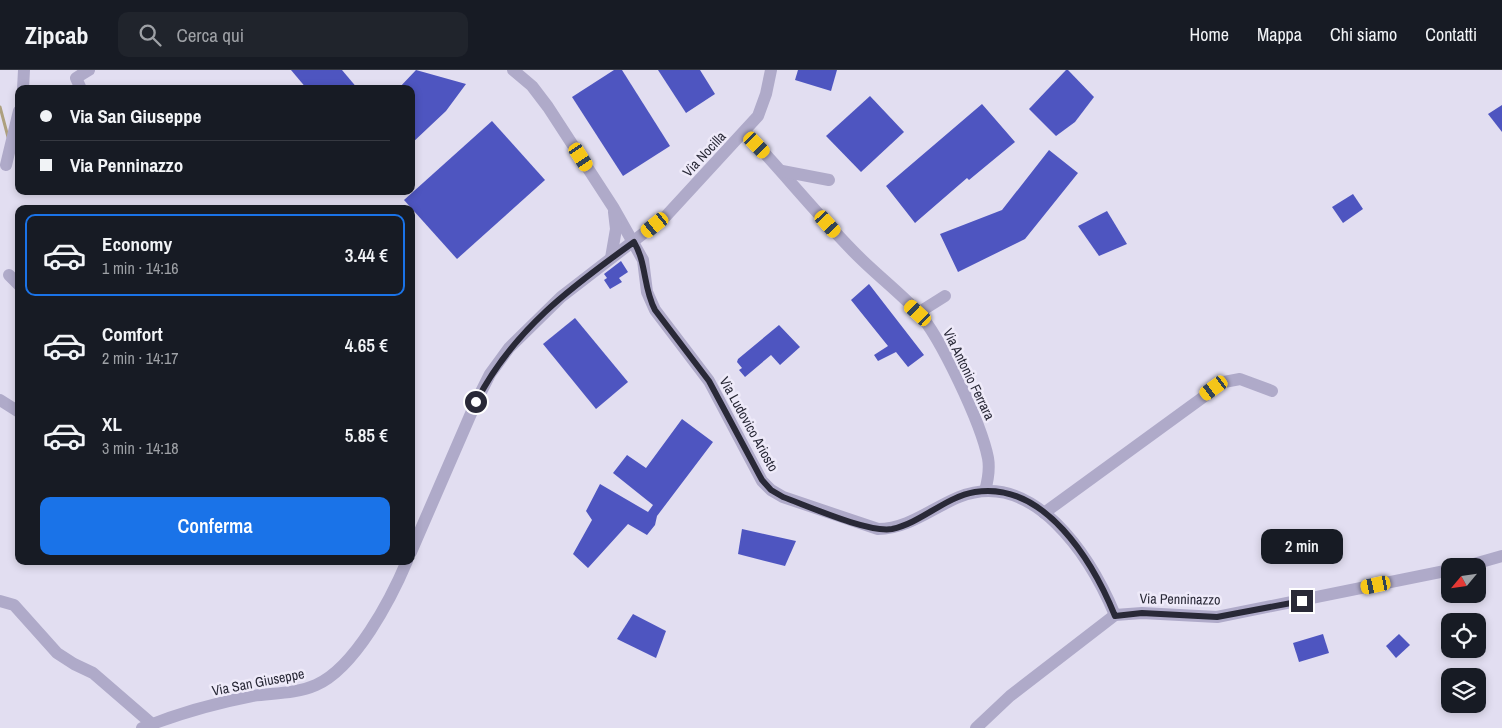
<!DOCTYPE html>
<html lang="it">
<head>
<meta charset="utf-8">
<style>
	:root { --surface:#171b24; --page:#20242c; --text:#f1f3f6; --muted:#9ea1a6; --line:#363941; --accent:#1a73e8 }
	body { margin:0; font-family:"Archivo Narrow",sans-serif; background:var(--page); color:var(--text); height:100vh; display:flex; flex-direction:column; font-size:19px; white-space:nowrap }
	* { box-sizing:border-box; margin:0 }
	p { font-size:16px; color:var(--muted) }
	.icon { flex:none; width:28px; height:28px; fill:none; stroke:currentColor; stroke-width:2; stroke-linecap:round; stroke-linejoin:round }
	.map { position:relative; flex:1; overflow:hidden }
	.drawer { position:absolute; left:15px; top:135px; width:400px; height:360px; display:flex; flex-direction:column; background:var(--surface); border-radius:10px; box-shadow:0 2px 8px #0003 }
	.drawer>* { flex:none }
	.hud { position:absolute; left:15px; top:15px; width:400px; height:110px; border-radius:10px; box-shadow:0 2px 8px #0003; display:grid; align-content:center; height:110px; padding:0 25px; background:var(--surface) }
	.needle { width:32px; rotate:241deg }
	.tools { position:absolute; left:1441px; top:488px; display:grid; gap:10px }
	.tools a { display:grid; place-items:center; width:45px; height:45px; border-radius:10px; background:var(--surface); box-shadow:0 2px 8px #0003; font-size:25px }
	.end { position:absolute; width:22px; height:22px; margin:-11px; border:6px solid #292937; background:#fff; box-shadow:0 0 0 2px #fff }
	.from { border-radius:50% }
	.bubble { position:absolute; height:35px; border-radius:10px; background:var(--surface); box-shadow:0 2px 8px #0003; font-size:16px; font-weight:600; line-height:35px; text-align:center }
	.car { position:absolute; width:15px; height:30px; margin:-15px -8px; border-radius:6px; box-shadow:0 0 4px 1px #0007; background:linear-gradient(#f5c518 24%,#345 0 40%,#f5c518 0 76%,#345 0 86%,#f5c518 0) }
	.hud b { display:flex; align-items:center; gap:18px; height:48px; font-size:19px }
	.hud b+b { border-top:1px solid var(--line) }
	.hud i { width:12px; height:12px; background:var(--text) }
	ul { padding:9px 0 0; list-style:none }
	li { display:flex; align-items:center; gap:15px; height:82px; margin:0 10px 8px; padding:0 15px; border:2px solid transparent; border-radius:10px }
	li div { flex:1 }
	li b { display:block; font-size:19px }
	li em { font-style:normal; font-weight:600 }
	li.selected { border-color:var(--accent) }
	li>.icon { width:45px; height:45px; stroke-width:1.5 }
	.cta { display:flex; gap:10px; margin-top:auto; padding:10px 25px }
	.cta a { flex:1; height:58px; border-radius:10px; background:var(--accent); color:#fff; font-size:20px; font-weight:600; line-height:58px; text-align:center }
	header { display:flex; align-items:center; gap:30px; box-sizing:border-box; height:70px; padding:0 25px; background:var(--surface); border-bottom:1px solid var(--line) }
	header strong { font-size:24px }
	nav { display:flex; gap:28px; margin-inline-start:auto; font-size:18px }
	.search { width:350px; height:45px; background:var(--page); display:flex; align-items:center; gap:12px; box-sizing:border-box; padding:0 18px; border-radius:10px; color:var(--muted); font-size:19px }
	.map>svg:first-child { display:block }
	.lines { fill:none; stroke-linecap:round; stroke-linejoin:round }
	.stream { stroke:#ada07e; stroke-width:3 }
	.building { fill:#4e55c0 }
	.minor { stroke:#afaac9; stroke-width:12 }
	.route { stroke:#292937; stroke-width:6 }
	.labels { text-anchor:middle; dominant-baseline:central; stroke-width:5; stroke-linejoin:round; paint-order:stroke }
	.street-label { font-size:14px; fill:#292937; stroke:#eeeaf9 }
</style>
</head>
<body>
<header>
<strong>Zipcab</strong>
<div class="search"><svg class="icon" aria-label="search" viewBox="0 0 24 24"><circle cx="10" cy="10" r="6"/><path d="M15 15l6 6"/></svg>Cerca qui</div>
<nav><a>Home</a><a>Mappa</a><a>Chi siamo</a><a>Contatti</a></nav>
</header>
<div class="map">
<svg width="1502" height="658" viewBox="0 0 1502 658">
	<rect width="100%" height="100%" fill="#e2def1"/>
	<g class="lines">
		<polyline class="stream" points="0,37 8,67"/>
	</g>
	<g class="building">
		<polygon points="291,0 342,0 358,19 307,19"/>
		<polygon points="416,0 466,14 446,41 411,74 411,19 398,19"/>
		<polygon points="614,0 622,0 670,76 623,106 572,27"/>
		<polygon points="658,0 700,0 715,24 686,43"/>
		<polygon points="798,0 837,0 831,21 795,10"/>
		<polygon points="1066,0 1068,0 1094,27 1075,52 1056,66 1029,39"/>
		<polygon points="870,26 904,62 861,102 826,66"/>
		<polygon points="982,34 1015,72 969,110 967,108 915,153 886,116"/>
		<polygon points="1502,35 1502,62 1488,44"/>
		<polygon points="492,51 545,110 457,189 404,130"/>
		<polygon points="1049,80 1078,103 1025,169 958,202 940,164 1002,140"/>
		<polygon points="1353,124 1363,139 1343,153 1332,137"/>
		<polygon points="1107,141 1127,174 1099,186 1078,156"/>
		<polygon points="621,191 628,202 619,208 622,212 610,219 604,210 607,208 604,204"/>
		<polygon points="869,214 924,285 908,297 896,282 878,291 874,285 888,276 851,230"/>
		<polygon points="575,248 628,312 596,339 543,274"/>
		<polygon points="779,255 800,277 780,295 771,285 745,307 739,300 742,298 737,292 738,289"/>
		<polygon points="682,349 713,372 657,446 655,455 647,465 628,454 588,498 573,484 592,450 586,441 600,414 648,442 653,435 613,403 627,385 646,398"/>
		<polygon points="742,459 796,471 785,496 738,484"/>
		<polygon points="633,544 666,561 656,588 617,569"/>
		<polygon points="1323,564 1329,583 1299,592 1293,573"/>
		<polygon points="1399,564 1410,575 1396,588 1386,576"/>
	</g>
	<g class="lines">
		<g class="minor">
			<path d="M513 0 532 16 548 37 613 137 643 190 647 222 655 240 709 311 762 411 771 420 783 427 878 459C908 459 932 438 959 427 1034 397 1091 488 1115 545"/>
			<polyline points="23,19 24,0"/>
			<polyline points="81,19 76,8 89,0"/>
			<path d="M745 62C781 100 815 142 852 180 873 202 897 220 918 242 941 268 981 353 988 388 990 399 988 410 985 421"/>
			<polyline points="6,95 19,41"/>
			<polyline points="782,101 829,110"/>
			<polyline points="611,188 616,159 614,142"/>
			<polyline points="9,205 19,215"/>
			<polyline points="918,243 945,226"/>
			<polyline points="0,330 19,342"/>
			<polyline points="1044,443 1224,312 1240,309 1272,321"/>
			<polyline points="411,482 476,332 490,304 509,278 561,227 666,146 758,46 766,24 771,0"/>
			<polyline points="1467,496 1502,486"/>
			<polyline points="0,531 14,535 57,583 74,594 93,603 152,654"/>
			<path d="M142 658C177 644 216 633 252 626 273 623 296 624 316 615 355 598 391 529 407 491"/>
			<polyline points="976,658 1010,626 1115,545 1142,543 1217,547 1450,500"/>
		</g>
	</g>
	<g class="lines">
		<path class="route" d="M476 332C513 260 571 217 634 172 647 194 643 218 655 240L709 311 762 410 771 420 783 427C808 436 868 463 892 459 921 453 945 427 975 422 1045 411 1093 492 1115 546L1142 543 1217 547 1302 531"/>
	</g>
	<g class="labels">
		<g class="street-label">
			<text transform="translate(704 84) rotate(-47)">Via Nocilla</text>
			<text transform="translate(969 304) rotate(64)">Via Antonio Ferrara</text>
			<text transform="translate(749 354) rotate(61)">Via Ludovico Ariosto</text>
			<text transform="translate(1180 529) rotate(1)">Via Penninazzo</text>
			<text transform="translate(258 612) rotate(-11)">Via San Giuseppe</text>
		</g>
	</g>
</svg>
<div class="tools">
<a><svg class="needle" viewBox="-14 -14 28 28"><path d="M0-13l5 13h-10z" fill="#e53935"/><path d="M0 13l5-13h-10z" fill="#9ea1a6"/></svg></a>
<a><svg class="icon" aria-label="locate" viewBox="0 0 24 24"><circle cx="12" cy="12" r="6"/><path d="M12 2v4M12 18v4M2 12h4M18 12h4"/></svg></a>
<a><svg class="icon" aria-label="layers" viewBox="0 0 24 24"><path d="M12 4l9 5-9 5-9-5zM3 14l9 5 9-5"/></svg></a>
</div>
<i class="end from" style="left:476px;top:332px"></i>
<i class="end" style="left:1302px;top:531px"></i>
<div class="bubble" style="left:1261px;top:459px;width:82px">2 min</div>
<i class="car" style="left:757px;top:75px;rotate:136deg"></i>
<i class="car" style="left:581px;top:87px;rotate:147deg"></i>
<i class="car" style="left:828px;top:154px;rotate:138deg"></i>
<i class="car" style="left:655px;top:155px;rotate:231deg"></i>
<i class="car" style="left:918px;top:243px;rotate:313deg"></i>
<i class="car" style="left:1214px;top:318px;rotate:234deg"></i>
<i class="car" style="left:1376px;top:515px;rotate:258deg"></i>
<div class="hud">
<b><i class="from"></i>Via San Giuseppe</b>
<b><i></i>Via Penninazzo</b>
</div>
<section class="drawer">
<ul>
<li class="selected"><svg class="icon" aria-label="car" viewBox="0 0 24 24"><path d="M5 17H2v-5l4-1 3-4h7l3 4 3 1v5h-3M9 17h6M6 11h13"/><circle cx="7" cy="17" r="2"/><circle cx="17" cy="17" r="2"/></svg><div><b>Economy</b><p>1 min · 14:16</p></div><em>3.44 €</em></li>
<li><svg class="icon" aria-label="car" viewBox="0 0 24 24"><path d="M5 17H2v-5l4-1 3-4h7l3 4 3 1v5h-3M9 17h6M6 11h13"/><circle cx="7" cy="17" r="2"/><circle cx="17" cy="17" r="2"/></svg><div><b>Comfort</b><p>2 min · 14:17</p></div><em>4.65 €</em></li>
<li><svg class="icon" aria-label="car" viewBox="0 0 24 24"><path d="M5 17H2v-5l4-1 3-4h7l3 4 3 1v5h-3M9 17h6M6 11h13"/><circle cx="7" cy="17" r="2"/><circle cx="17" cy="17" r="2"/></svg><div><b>XL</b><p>3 min · 14:18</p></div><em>5.85 €</em></li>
</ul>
<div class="cta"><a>Conferma</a></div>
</section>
</div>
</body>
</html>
